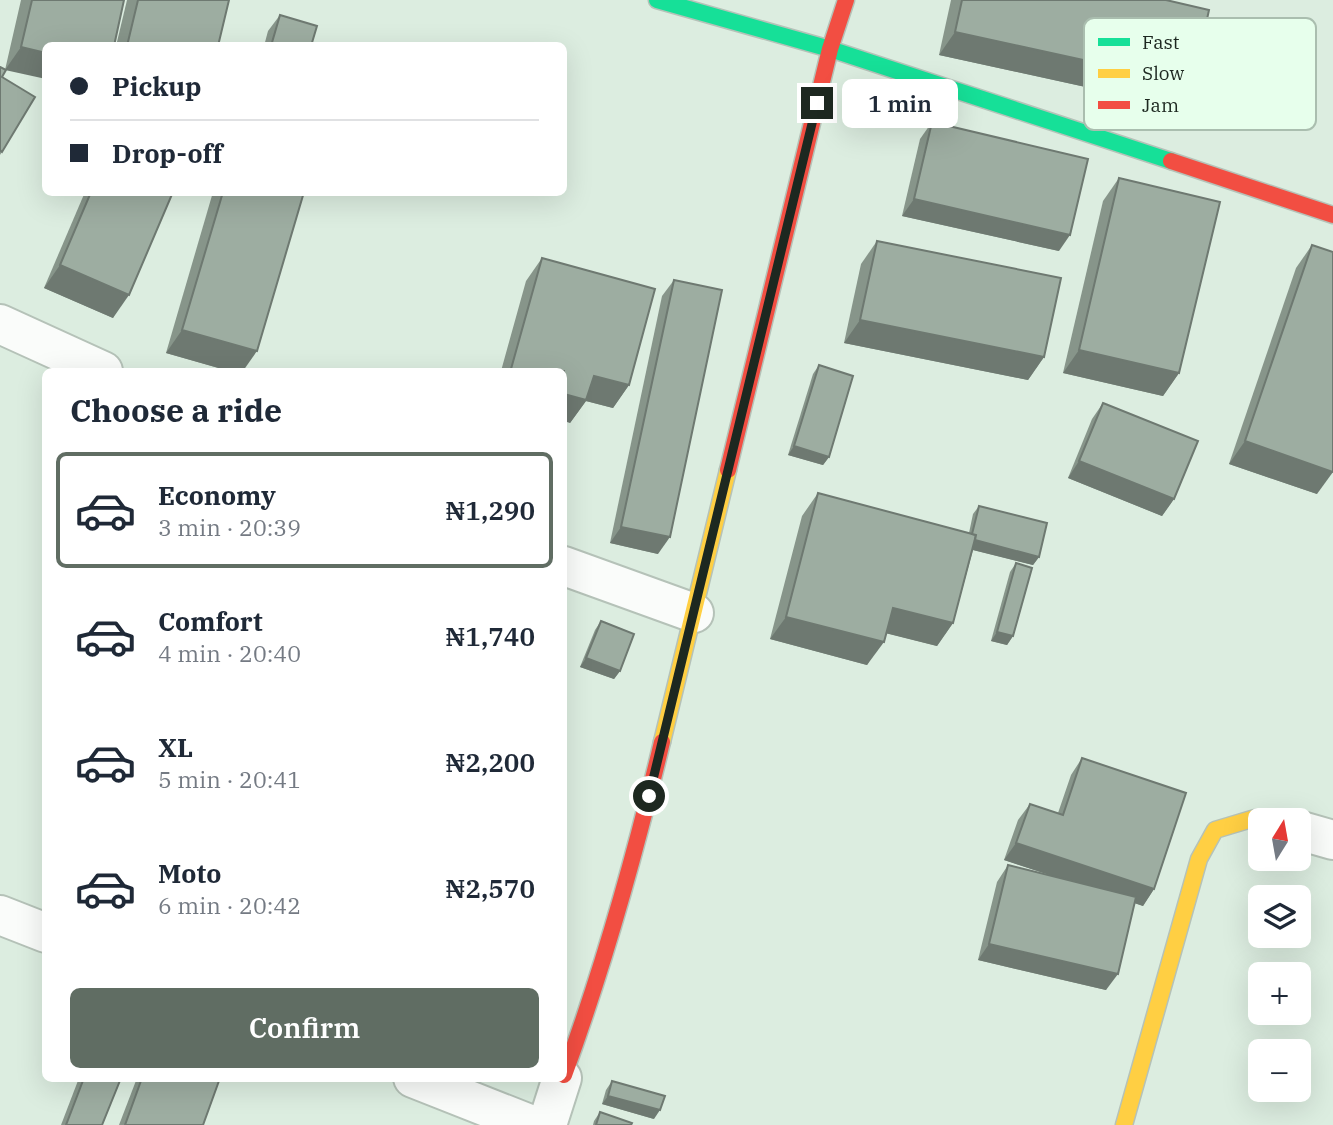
<!DOCTYPE html>
<html lang="en">
<head>
<meta charset="utf-8">
<style>
	:root { --surface:#fff; --page:#f2f2f3; --text:#1f2937; --muted:#747a83; --line:#e0e1e3; --accent:#606d63 }
	body { margin:0; font-family:"IBM Plex Serif",serif; background:var(--page); color:var(--text); height:100vh; display:flex; flex-direction:column; font-size:26px; white-space:nowrap }
	* { box-sizing:border-box; margin:0 }
	p { font-size:23px; color:var(--muted) }
	.icon { flex:none; width:38px; height:38px; fill:none; stroke:currentColor; stroke-width:2; stroke-linecap:round; stroke-linejoin:round }
	.map { position:relative; flex:1; overflow:hidden }
	.sheet { position:absolute; left:42px; top:368px; width:525px; height:714px; display:flex; flex-direction:column; background:var(--surface); border-radius:10px; box-shadow:0 7px 28px #0002 }
	.sheet>* { flex:none }
	.banner { position:absolute; left:42px; top:42px; width:525px; height:154px; border-radius:10px; box-shadow:0 7px 28px #0002; display:grid; align-content:center; height:154px; padding:0 28px; background:var(--surface) }
	.needle { width:46px; rotate:11deg }
	.buttons { position:absolute; left:1248px; top:808px; display:grid; gap:14px }
	.buttons a { display:grid; place-items:center; width:63px; height:63px; border-radius:10px; background:var(--surface); box-shadow:0 7px 28px #0002; font-size:35px }
	.end { position:absolute; width:32px; height:32px; margin:-16px; border:9px solid #1d2820; background:#fff; box-shadow:0 0 0 4px #fff }
	.from { border-radius:50% }
	.bubble { position:absolute; height:49px; border-radius:10px; background:var(--surface); box-shadow:0 7px 28px #0002; font-size:23px; font-weight:600; line-height:49px; text-align:center }
	.banner b { display:flex; align-items:center; gap:24px; height:66px; font-size:26px }
	.banner b+b { border-top:2px solid var(--line) }
	.banner i { width:18px; height:18px; background:var(--text) }
	ul { padding:0; list-style:none }
	li { display:flex; align-items:center; gap:21px; height:116px; margin:0 14px 10px; padding:0 14px; border:4px solid transparent; border-radius:10px }
	li div { flex:1 }
	li b { display:block; font-size:26px }
	li em { font-style:normal; font-weight:600 }
	li.on { border-color:var(--accent) }
	li>.icon { width:63px; height:63px; stroke-width:1.5 }
	h2 { padding:0 28px; font-size:32px; line-height:84px }
	.button { display:flex; gap:14px; margin-top:auto; padding:14px 28px }
	.button a { flex:1; height:80px; border-radius:10px; background:var(--accent); color:#fff; font-size:28px; font-weight:600; line-height:80px; text-align:center }
	.map>svg:first-child { display:block }
	.lines { fill:none; stroke-linecap:round; stroke-linejoin:round }
	.street-casing { stroke:#b5c2b8; stroke-width:42 }
	.fast-casing { stroke:#b5c2b8; stroke-width:19 }
	.slow-casing { stroke:#b5c2b8; stroke-width:19 }
	.jam-casing { stroke:#b5c2b8; stroke-width:19 }
	.street { stroke:#fafcfa; stroke-width:38 }
	.fast { stroke:#16e098; stroke-width:16 }
	.slow { stroke:#ffcf43; stroke-width:16 }
	.jam { stroke:#f24e42; stroke-width:16 }
	.wall { fill:#87958a }
	.shaded-wall { fill:#6e7971 }
	.building { fill:#9dada1; stroke:#6e7971; stroke-width:2 }
	.route { stroke:#1d2820; stroke-width:9 }
	.key { fill:#e7ffec; stroke:#aabeaf; stroke-width:2 }
	.key-label { font-size:19px; fill:#1d2820 }
</style>
</head>
<body>
<div class="map">
<svg width="1333" height="1125" viewBox="0 0 1333 1125">
	<rect width="100%" height="100%" fill="#dcede0"/>
	<g class="lines">
		<defs>
			<g id="street">
				<polyline points="0,324 103,371"/>
				<polyline points="564,566 694,613"/>
				<polyline points="1298,830 1333,840"/>
				<polyline points="0,915 46,933"/>
				<polyline points="413,1078 532,1125"/>
				<polyline points="547,1125 562,1078"/>
			</g>
			<polyline id="fast" points="657,0 830,49 1171,161"/>
			<g id="slow">
				<polyline points="662,742 728,470"/>
				<polyline points="1124,1125 1199,859 1215,830 1255,818 1266,821"/>
			</g>
			<g id="jam">
				<polyline points="1171,161 1333,215"/>
				<polyline points="728,470 830,49 846,0"/>
				<path d="M564 1075C604 966 635 855 662 742"/>
			</g>
		</defs>
		<use href="#street" class="street-casing"/>
		<use href="#fast" class="fast-casing"/>
		<use href="#slow" class="slow-casing"/>
		<use href="#jam" class="jam-casing"/>
		<use href="#street" class="street"/>
		<use href="#fast" class="fast"/>
		<use href="#slow" class="slow"/>
		<use href="#jam" class="jam"/>
	</g>
	<g class="wall">
		<polygon points="21,0 124,0 5,70 2,77 35,97 0,155 0,67 5,70"/>
		<polygon points="127,0 229,0 218,46 116,46"/>
		<polygon points="951,0 1166,0 1177,107 939,55"/>
		<polygon points="280,15 311,46 264,46 268,31"/>
		<polygon points="932,122 1059,251 902,216 920,139"/>
		<polygon points="1119,178 1179,373 1163,396 1063,373 1103,201"/>
		<polygon points="85,192 173,192 113,318 44,288"/>
		<polygon points="213,192 304,192 243,371 229,371 166,353"/>
		<polygon points="877,241 1044,357 1028,380 844,343 861,264"/>
		<polygon points="1312,245 1317,494 1229,464 1296,268"/>
		<polygon points="542,258 629,385 613,408 586,401 570,423 564,371 501,371 526,281"/>
		<polygon points="674,280 658,554 610,543 662,296"/>
		<polygon points="819,365 829,457 823,465 788,455 813,374"/>
		<polygon points="1103,403 1174,499 1162,516 1068,478 1092,419"/>
		<polygon points="818,493 969,533 973,514 979,506 1039,557 1033,565 973,550 953,623 937,646 886,633 867,665 770,639 802,516"/>
		<polygon points="1016,563 1013,636 1007,645 991,641 1010,572"/>
		<polygon points="601,621 620,671 614,679 580,667 595,630"/>
		<polygon points="1082,758 1154,889 1143,906 1135,903 1106,990 978,960 997,882 1008,865 1056,877 1004,860 1018,820 1030,804 1058,813 1071,775"/>
		<polygon points="79,1078 121,1078 102,1125 61,1125"/>
		<polygon points="137,1078 220,1078 203,1125 119,1125"/>
		<polygon points="612,1081 654,1119 602,1104 606,1090"/>
		<polygon points="600,1112 631,1125 593,1125 594,1121"/>
	</g>
	<g class="shaded-wall">
		<polygon points="955,32 1193,84 1177,107 939,55"/>
		<polygon points="21,47 46,53 46,79 5,70"/>
		<polygon points="914,199 1070,235 1059,251 902,216"/>
		<polygon points="60,265 129,295 113,318 44,288"/>
		<polygon points="860,320 1044,357 1028,380 844,343"/>
		<polygon points="182,330 257,351 243,371 229,371 166,353"/>
		<polygon points="1079,350 1179,373 1163,396 1063,373"/>
		<polygon points="594,376 629,385 613,408 586,401 570,423 564,421 564,394"/>
		<polygon points="1245,441 1333,472 1317,494 1229,464"/>
		<polygon points="794,446 829,457 823,465 788,455"/>
		<polygon points="1079,461 1174,499 1162,516 1068,478"/>
		<polygon points="621,527 670,537 658,554 610,543"/>
		<polygon points="971,539 1039,557 1033,565 965,548"/>
		<polygon points="893,608 953,623 937,646 877,631"/>
		<polygon points="786,617 884,642 867,665 770,639"/>
		<polygon points="997,632 1013,636 1007,645 991,641"/>
		<polygon points="586,658 620,671 614,679 580,667"/>
		<polygon points="1016,843 1154,889 1143,906 1004,860"/>
		<polygon points="989,944 1118,974 1106,990 978,960"/>
		<polygon points="608,1096 660,1110 654,1119 602,1104"/>
	</g>
	<g class="building">
		<polygon points="32,0 124,0 114,46 46,46 46,53 21,47"/>
		<polygon points="138,0 229,0 218,46 127,46"/>
		<polygon points="962,0 1166,0 1209,10 1193,84 955,32"/>
		<polygon points="280,15 317,26 311,46 271,46"/>
		<polygon points="0,67 6,70 2,77 35,97 2,152 0,150"/>
		<polygon points="932,122 1088,159 1070,235 914,199"/>
		<polygon points="1119,178 1220,202 1179,373 1079,350"/>
		<polygon points="91,192 173,192 129,295 60,265"/>
		<polygon points="223,192 304,192 257,351 182,330"/>
		<polygon points="877,241 1061,278 1044,357 860,320"/>
		<polygon points="1312,245 1333,252 1333,472 1245,441"/>
		<polygon points="542,258 655,289 629,385 594,376 586,400 564,394 564,371 520,371 511,369"/>
		<polygon points="674,280 722,290 670,537 621,527"/>
		<polygon points="819,365 853,376 829,457 794,446"/>
		<polygon points="1103,403 1198,441 1174,499 1079,461"/>
		<polygon points="818,493 976,535 953,623 893,608 884,642 786,617"/>
		<polygon points="979,506 1047,523 1039,557 975,540 976,535 972,534"/>
		<polygon points="1016,563 1032,568 1013,636 997,632"/>
		<polygon points="601,621 634,634 620,671 586,658"/>
		<polygon points="1082,758 1186,793 1154,889 1016,843 1030,804 1063,815"/>
		<polygon points="1008,865 1136,897 1118,974 989,944"/>
		<polygon points="84,1078 121,1078 102,1125 66,1125"/>
		<polygon points="142,1078 220,1078 203,1125 125,1125"/>
		<polygon points="612,1081 665,1096 660,1110 608,1096"/>
		<polygon points="600,1112 632,1123 631,1125 596,1125"/>
	</g>
	<g class="lines">
		<polyline class="route" points="649,796 817,103"/>
	</g>
	<rect x="1084" y="18" width="232" height="112" rx="10" class="key"/>
	<rect x="1098" y="38" width="32" height="8" fill="#16e098"/>
	<rect x="1098" y="69" width="32" height="9" fill="#ffcf43"/>
	<rect x="1098" y="101" width="32" height="8" fill="#f24e42"/>
	<g class="key-label">
		<text x="1142" y="49">Fast</text>
		<text x="1142" y="80">Slow</text>
		<text x="1142" y="112">Jam</text>
	</g>
</svg>
<div class="buttons">
<a><svg class="needle" viewBox="-14 -14 28 28"><path d="M0-13l5 13h-10z" fill="#e53935"/><path d="M0 13l5-13h-10z" fill="#747a83"/></svg></a>
<a><svg class="icon" aria-label="layers" viewBox="0 0 24 24"><path d="M12 4l9 5-9 5-9-5zM3 14l9 5 9-5"/></svg></a>
<a>+</a>
<a>−</a>
</div>
<i class="end from" style="left:649px;top:796px"></i>
<i class="end" style="left:817px;top:103px"></i>
<div class="bubble" style="left:842px;top:79px;width:116px">1 min</div>
<div class="banner">
<b><i class="from"></i>Pickup</b>
<b><i></i>Drop-off</b>
</div>
<section class="sheet">
<h2>Choose a ride</h2>
<ul>
<li class="on"><svg class="icon" aria-label="car" viewBox="0 0 24 24"><path d="M5 17H2v-5l4-1 3-4h7l3 4 3 1v5h-3M9 17h6M6 11h13"/><circle cx="7" cy="17" r="2"/><circle cx="17" cy="17" r="2"/></svg><div><b>Economy</b><p>3 min · 20:39</p></div><em>₦1,290</em></li>
<li><svg class="icon" aria-label="car" viewBox="0 0 24 24"><path d="M5 17H2v-5l4-1 3-4h7l3 4 3 1v5h-3M9 17h6M6 11h13"/><circle cx="7" cy="17" r="2"/><circle cx="17" cy="17" r="2"/></svg><div><b>Comfort</b><p>4 min · 20:40</p></div><em>₦1,740</em></li>
<li><svg class="icon" aria-label="car" viewBox="0 0 24 24"><path d="M5 17H2v-5l4-1 3-4h7l3 4 3 1v5h-3M9 17h6M6 11h13"/><circle cx="7" cy="17" r="2"/><circle cx="17" cy="17" r="2"/></svg><div><b>XL</b><p>5 min · 20:41</p></div><em>₦2,200</em></li>
<li><svg class="icon" aria-label="car" viewBox="0 0 24 24"><path d="M5 17H2v-5l4-1 3-4h7l3 4 3 1v5h-3M9 17h6M6 11h13"/><circle cx="7" cy="17" r="2"/><circle cx="17" cy="17" r="2"/></svg><div><b>Moto</b><p>6 min · 20:42</p></div><em>₦2,570</em></li>
</ul>
<div class="button"><a>Confirm</a></div>
</section>
</div>
</body>
</html>
